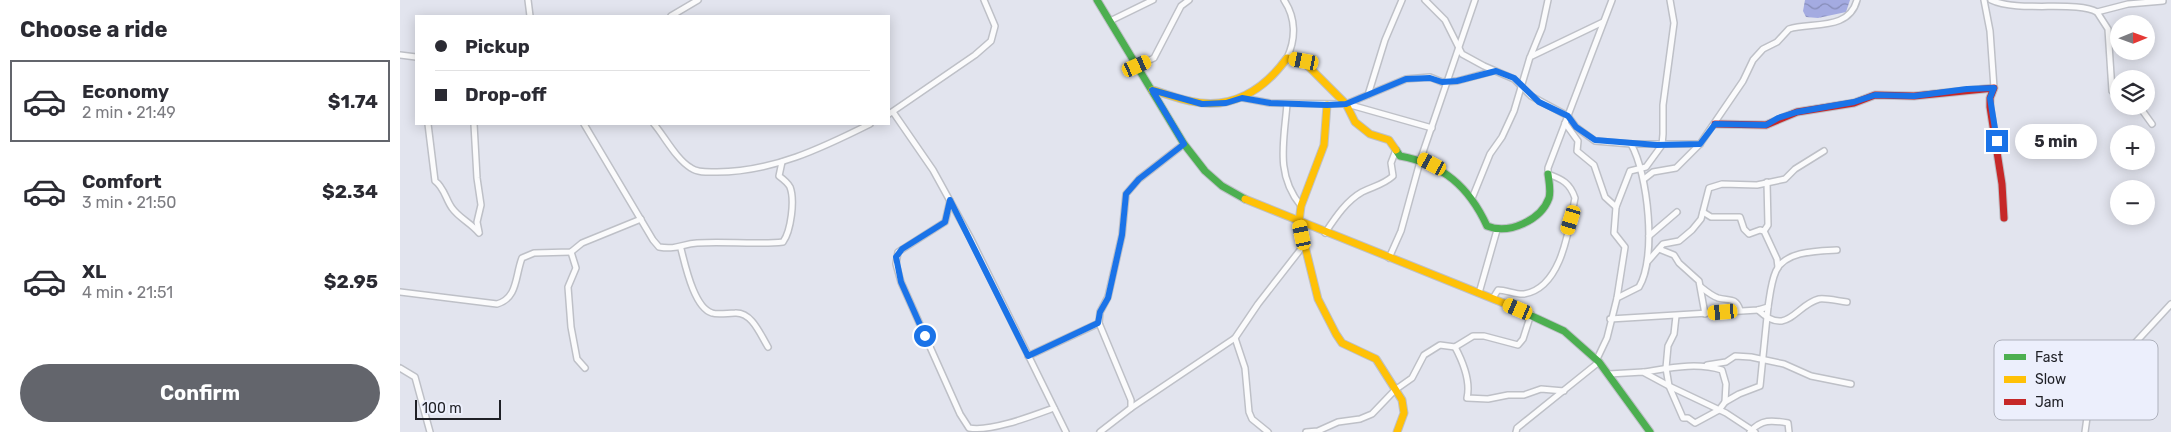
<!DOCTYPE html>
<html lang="en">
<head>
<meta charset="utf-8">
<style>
	:root { --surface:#fff; --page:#f2f2f3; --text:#2b2b33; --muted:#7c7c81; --line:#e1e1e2; --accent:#63656c }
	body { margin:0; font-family:Rubik,sans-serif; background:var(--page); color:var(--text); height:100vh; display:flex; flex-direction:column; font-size:19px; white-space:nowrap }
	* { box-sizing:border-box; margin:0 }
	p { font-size:16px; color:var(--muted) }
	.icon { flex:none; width:28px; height:28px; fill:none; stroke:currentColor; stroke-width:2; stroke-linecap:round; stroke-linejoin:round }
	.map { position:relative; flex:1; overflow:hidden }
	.drawer { display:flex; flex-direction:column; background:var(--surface); width:400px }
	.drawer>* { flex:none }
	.banner { position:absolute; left:15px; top:15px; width:475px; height:110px; border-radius:0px; box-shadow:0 2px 12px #0003; display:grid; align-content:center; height:110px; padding:0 20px; background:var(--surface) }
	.needle { width:32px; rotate:89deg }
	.buttons { position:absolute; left:1710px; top:15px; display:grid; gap:10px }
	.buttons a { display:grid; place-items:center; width:45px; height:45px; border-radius:50%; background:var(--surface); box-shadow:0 2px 12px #0003; font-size:25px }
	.scale { position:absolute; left:15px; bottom:12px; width:86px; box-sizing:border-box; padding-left:5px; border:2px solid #1f2026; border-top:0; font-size:14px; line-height:18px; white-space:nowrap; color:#1f2026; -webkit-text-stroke:4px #eceffc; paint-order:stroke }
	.end { position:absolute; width:22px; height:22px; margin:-11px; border:6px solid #1a73e8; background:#fff; box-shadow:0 0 0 2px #fff }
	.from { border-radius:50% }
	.bubble { position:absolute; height:35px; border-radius:18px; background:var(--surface); box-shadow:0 2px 12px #0003; font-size:16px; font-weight:700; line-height:35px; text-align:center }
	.car { position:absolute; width:15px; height:30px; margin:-15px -8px; border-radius:6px; box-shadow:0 0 4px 1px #0007; background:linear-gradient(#f5c518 24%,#345 0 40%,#f5c518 0 76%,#345 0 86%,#f5c518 0) }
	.banner b { display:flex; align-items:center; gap:18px; height:48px; font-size:19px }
	.banner b+b { border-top:1px solid var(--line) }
	.banner i { width:12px; height:12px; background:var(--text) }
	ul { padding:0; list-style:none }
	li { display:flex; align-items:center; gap:15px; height:82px; margin:0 10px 8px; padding:0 10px; border:2px solid transparent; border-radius:0px }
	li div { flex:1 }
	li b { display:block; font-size:19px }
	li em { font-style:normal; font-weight:700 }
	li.on { border-color:var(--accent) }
	li>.icon { width:45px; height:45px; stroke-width:1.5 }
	h2 { padding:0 20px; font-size:22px; line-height:60px }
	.cta { display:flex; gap:10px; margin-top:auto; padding:10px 20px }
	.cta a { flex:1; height:58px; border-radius:30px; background:var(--accent); color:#fff; font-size:20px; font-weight:700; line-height:58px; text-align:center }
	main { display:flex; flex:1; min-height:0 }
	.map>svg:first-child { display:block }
	.water { fill:url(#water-waves) }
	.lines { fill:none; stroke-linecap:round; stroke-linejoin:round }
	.street-casing { stroke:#bec0c7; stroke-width:8 }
	.fast-casing { stroke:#bec0c7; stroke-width:9 }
	.slow-casing { stroke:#bec0c7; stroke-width:9 }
	.jam-casing { stroke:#bec0c7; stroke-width:9 }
	.street { stroke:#fbfbfc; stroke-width:5 }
	.fast { stroke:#4caf50; stroke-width:7 }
	.slow { stroke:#ffc107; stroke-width:7 }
	.jam { stroke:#c62828; stroke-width:7 }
	.route { stroke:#1a73e8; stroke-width:6 }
	.key { fill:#eceffc; stroke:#aeb1bc; stroke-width:1 }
	.key-label { font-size:14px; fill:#1f2026 }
</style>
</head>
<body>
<main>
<section class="drawer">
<h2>Choose a ride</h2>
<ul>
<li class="on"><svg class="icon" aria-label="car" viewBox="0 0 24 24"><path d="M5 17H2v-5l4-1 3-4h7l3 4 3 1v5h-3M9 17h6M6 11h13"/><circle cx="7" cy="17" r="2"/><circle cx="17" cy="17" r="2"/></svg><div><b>Economy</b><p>2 min · 21:49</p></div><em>$1.74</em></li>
<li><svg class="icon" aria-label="car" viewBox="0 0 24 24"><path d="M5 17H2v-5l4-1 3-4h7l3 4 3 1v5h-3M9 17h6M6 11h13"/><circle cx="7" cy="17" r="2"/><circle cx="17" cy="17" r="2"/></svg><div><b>Comfort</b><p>3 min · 21:50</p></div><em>$2.34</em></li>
<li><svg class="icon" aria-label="car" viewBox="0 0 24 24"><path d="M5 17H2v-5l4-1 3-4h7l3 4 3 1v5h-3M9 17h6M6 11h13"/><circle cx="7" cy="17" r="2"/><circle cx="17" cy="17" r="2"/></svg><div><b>XL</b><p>4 min · 21:51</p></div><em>$2.95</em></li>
</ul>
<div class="cta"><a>Confirm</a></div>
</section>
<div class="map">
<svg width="1771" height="432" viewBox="0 0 1771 432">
	<defs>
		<pattern id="water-waves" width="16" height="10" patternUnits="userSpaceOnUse" patternTransform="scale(1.25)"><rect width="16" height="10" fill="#a4abe1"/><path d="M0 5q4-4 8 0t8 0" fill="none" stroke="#858bb6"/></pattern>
	</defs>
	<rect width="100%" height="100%" fill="#e2e4ee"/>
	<polygon class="water" points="1405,0 1450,0 1446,12 1418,18 1406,17 1403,11"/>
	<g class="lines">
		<defs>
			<g id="street">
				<polyline points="128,0 130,16"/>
				<path d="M884 0C896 18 896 39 887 58"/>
				<polyline points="1025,0 1045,20 1062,54 1084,66 1114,79 1131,96 1168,116 1176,127 1195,141 1231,144 1300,144"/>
				<polyline points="1584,0 1590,31 1594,88"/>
				<path d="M1591 0C1618 13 1677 0 1697 12L1708 29 1712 91 1719 98"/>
				<polyline points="1697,12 1728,4 1763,1"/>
				<polyline points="271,16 298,0"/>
				<polyline points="710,21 753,0"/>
				<polyline points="0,55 16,57"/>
				<polyline points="1131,55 1142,28 1148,0"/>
				<polyline points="737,66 754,58 781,6 789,0"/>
				<polyline points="968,95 985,40 1002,0"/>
				<polyline points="843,98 870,103 946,104 1006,79 1030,77 1042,82 1057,81 1094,71"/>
				<path d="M887 104C884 142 875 174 901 206"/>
				<polyline points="947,104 1032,128"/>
				<polyline points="1739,106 1752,124"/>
				<polyline points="493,112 533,170 571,239 666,432"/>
				<polyline points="489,114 575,55 591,41 595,26 584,0"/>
				<polyline points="1165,123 1178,141 1177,151 1194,165 1205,197 1216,207 1214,233 1225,247 1217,298"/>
				<path d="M28 124 35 181C44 187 46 200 52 208 59 218 71 223 79 233"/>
				<polyline points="74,124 77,178 81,205 77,222 79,232"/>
				<path d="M184 124 253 240 259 247C277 250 282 244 297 243 326 241 354 245 383 242 391 231 395 200 390 187 388 183 383 179 379 176L382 162"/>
				<path d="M254 124C265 137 276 159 291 168 298 173 309 172 317 172 372 172 422 148 470 124"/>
				<path d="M1244 179 1253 172 1276 168 1300 144 1343 81 1353 60 1363 49 1377 42 1389 29C1412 22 1449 31 1457 0"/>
				<polyline points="1073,196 1090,154 1102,137 1114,111 1130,57 1203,22"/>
				<path d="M550 201 545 222 498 252 496 264 501 282 560 414 569 428C591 432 632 416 654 408"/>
				<polyline points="1216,207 1230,171 1246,167 1262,145 1263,134 1263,105 1274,23 1270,0"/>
				<polyline points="1303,212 1311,217 1340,217 1344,229 1349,234 1360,230 1364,231 1377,259 1378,267"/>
				<polyline points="1364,231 1368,225 1367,182"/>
				<path d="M925 233C935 218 946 201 962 192 974 186 983 185 993 176L991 163 996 150"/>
				<polyline points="1249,236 1277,212"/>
				<path d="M281 249C285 264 294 308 312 313 318 315 328 313 335 313 352 312 360 334 368 347"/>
				<polyline points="1259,249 1274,255 1279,263 1299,281 1305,314"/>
				<polyline points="171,252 176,268 168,287 171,327 177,359 185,368"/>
				<polyline points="989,258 1001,231 1021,158 1075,0"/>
				<polyline points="1248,261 1263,244 1279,241 1292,230 1301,219 1309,188 1322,184 1357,185 1385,179 1395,169 1424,151"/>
				<path d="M1301 287C1306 291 1312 296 1318 298 1329 301 1336 297 1340 310"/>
				<path d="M0 292 97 304C118 298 115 276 122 258L134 253 171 252 182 243 241 219"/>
				<polyline points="1079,293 1097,230"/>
				<path d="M1093 298 1098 290C1106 290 1117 295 1124 294 1162 288 1169 228 1175 198 1170 183 1162 179 1148 174V168L1212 0"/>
				<path d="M1358 310C1388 338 1395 305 1419 299 1427 298 1438 301 1447 302"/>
				<polyline points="1276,316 1274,334 1268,346 1266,368 1269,386 1283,418 1288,418 1295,423 1319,410 1325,402 1339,394 1360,386 1368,307"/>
				<path d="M1210 319 1358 310 1368 307C1370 295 1371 282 1376 271 1385 251 1417 251 1437 250"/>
				<polyline points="835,338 845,368 849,412 852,419 868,432"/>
				<path d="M1055 347C1063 362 1071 381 1067 398L1088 399 1108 395H1124L1141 389 1164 391"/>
				<polyline points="628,356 699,323"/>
				<path d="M1197 359 1207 338 1217 298 1239 287C1257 257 1248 174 1231 144"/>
				<polyline points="1307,365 1326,362 1335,356 1351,357 1384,364 1411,376 1451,384"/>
				<polyline points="0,368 15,377 30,432"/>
				<path d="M1244 372C1270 368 1296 362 1322 370L1326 384 1325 402"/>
				<polyline points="1209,374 1243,372 1269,386 1326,413 1355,432"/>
				<polyline points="731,408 835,338 858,304 904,245"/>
				<polyline points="700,432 731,408 731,400 699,323 700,312 708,297 722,235 726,194 739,179 784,144"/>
				<polyline points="906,432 918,431 938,422 960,419 972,414 995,390 1012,378 1024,355 1040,345 1055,347 1073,336 1084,336 1118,345 1123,339 1131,314"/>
				<polyline points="1116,432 1117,428 1199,362"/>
				<path d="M1350 432C1361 419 1372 420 1388 423L1389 432"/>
				<polyline points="1685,432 1691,388 1696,376 1709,362 1735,343 1771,304"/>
			</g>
			<g id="fast">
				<polyline points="697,0 784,144 805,171 822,186 845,199"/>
				<path d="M996 150 1000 156C1043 164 1069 187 1087 226 1109 235 1141 220 1149 198 1151 191 1149 181 1148 174"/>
				<polyline points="1106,304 1164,331 1199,362 1250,432"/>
			</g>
			<g id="slow">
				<path d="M752 90C765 93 777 99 790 101 831 111 864 90 887 58L903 61 946 104 955 122 970 134 989 140 996 150"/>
				<polyline points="927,105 924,145 901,206 899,222 918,299 936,334 942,343 976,359 1002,400 1004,413 997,432"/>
				<polyline points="845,199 1106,304"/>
			</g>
			<polyline id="jam" points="1315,124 1366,125 1397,112 1454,103 1475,95 1514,96 1594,88 1590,98 1590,107 1602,184 1604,218"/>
		</defs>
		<use href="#street" class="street-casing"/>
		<use href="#fast" class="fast-casing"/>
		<use href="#slow" class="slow-casing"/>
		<use href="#jam" class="jam-casing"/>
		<use href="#street" class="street"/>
		<use href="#fast" class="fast"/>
		<use href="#slow" class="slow"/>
		<use href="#jam" class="jam"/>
	</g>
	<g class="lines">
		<polyline class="route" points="525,336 501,282 496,257 502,249 545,222 550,200 628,356 698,323 700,312 708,298 722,235 726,194 739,179 784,144 752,90 802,104 826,103 842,98 870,103 927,105 946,104 1006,79 1030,78 1042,82 1057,81 1096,71 1114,78 1139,102 1168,116 1176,127 1195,140 1257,145 1300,144 1315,124 1366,125 1378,118 1397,112 1454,102 1475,95 1514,96 1567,89 1594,88 1590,98 1597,141"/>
	</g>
	<rect x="1594" y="340" width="164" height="80" rx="8" class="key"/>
	<rect x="1604" y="354" width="22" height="6" fill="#4caf50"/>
	<rect x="1604" y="376" width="22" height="7" fill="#ffc107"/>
	<rect x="1604" y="399" width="22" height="6" fill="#c62828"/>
	<g class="key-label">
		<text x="1635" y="362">Fast</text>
		<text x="1635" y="384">Slow</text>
		<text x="1635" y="407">Jam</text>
	</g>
</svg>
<div class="buttons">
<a><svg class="needle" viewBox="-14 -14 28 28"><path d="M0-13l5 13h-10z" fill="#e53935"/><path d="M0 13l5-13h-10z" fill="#7c7c81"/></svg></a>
<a><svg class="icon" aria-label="layers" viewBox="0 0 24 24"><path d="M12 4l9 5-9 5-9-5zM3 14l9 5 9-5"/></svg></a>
<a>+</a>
<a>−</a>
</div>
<div class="scale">100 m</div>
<i class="end from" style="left:525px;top:336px"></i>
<i class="end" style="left:1597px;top:141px"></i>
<div class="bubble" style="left:1615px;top:124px;width:82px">5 min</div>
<i class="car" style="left:904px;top:61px;rotate:281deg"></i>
<i class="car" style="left:737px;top:66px;rotate:66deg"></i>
<i class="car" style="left:1032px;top:164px;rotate:298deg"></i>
<i class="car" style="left:1171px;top:220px;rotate:197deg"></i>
<i class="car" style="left:902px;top:235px;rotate:348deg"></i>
<i class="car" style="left:1118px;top:309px;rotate:293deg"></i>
<i class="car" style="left:1323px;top:312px;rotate:265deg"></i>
<div class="banner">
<b><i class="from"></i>Pickup</b>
<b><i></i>Drop-off</b>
</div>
</div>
</main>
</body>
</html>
